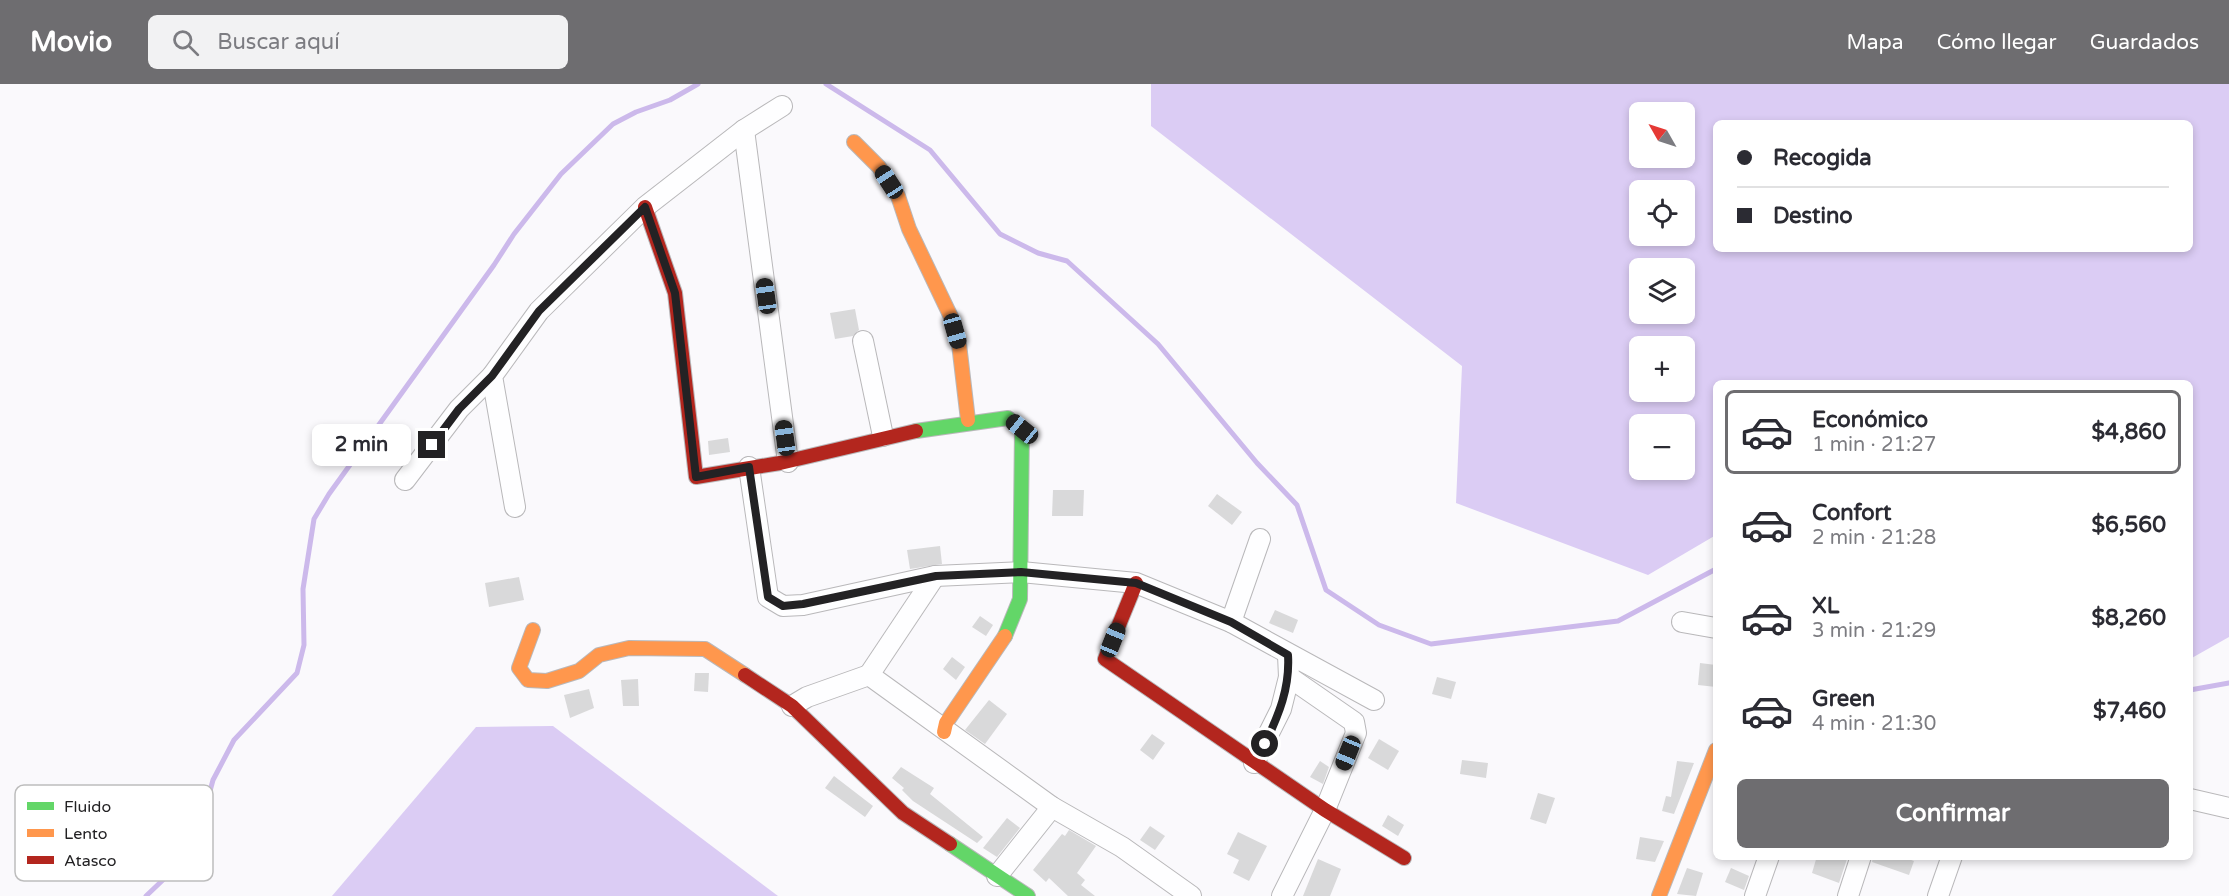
<!DOCTYPE html>
<html lang="es">
<head>
<meta charset="utf-8">
<style>
	:root { --surface:#fff; --page:#f2f2f3; --text:#2b2b33; --muted:#7c7c81; --line:#e1e1e2; --accent:#6e6d70 }
	body { margin:0; font-family:"Varela Round",sans-serif; background:var(--page); color:var(--text); height:100vh; display:flex; flex-direction:column; font-size:22px; white-space:nowrap }
	* { box-sizing:border-box; margin:0 }
	p { font-size:20px; color:var(--muted) }
	.icon { flex:none; width:33px; height:33px; fill:none; stroke:currentColor; stroke-width:2; stroke-linecap:round; stroke-linejoin:round }
	.map { position:relative; flex:1; overflow:hidden }
	.side { position:absolute; left:1713px; top:296px; width:480px; height:480px; display:flex; flex-direction:column; background:var(--surface); border-radius:9px; box-shadow:0 3px 9px #0003 }
	.side>* { flex:none }
	.guide { position:absolute; left:1713px; top:36px; width:480px; height:132px; border-radius:9px; box-shadow:0 3px 9px #0003; display:grid; align-content:center; height:132px; padding:0 24px; background:var(--surface) }
	.needle { width:39px; rotate:309deg }
	.tools { position:absolute; left:1629px; top:18px; display:grid; gap:12px }
	.tools a { display:grid; place-items:center; width:66px; height:66px; border-radius:9px; background:var(--surface); box-shadow:0 3px 9px #0003; font-size:30px }
	.end { position:absolute; width:27px; height:27px; margin:-14px; border:8px solid #232224; background:#fff; box-shadow:0 0 0 3px #fff }
	.from { border-radius:50% }
	.bubble { position:absolute; height:42px; border-radius:9px; background:var(--surface); box-shadow:0 3px 9px #0003; font-size:20px; font-weight:800; line-height:42px; text-align:center }
	.car { position:absolute; width:18px; height:36px; margin:-18px -9px; border-radius:8px; box-shadow:0 0 4px 2px #0007; background:linear-gradient(#222 24%,#8ab4d8 0 40%,#222 0 76%,#8ab4d8 0 86%,#222 0) }
	.guide b { display:flex; align-items:center; gap:21px; height:57px; font-size:22px }
	.guide b+b { border-top:2px solid var(--line) }
	.guide i { width:15px; height:15px; background:var(--text) }
	ul { padding:10px 0 0; list-style:none }
	li { display:flex; align-items:center; gap:18px; height:84px; margin:0 12px 9px; padding:0 12px; border:3px solid transparent; border-radius:9px }
	li div { flex:1 }
	li b { display:block; font-size:22px }
	li em { font-style:normal; font-weight:800 }
	li.current { border-color:var(--accent) }
	li>.icon { width:54px; height:54px; stroke-width:1.5 }
	.primary-button { display:flex; gap:12px; margin-top:auto; padding:12px 24px }
	.primary-button a { flex:1; height:69px; border-radius:9px; background:var(--accent); color:#fff; font-size:24px; font-weight:800; line-height:69px; text-align:center }
	header { display:flex; align-items:center; gap:36px; box-sizing:border-box; height:84px; padding:0 30px; background:var(--accent); color:#fff }
	header strong { font-size:28px }
	nav { display:flex; gap:33px; margin-inline-start:auto; font-size:21px }
	.search { width:420px; height:54px; background:var(--page); display:flex; align-items:center; gap:15px; box-sizing:border-box; padding:0 21px; border-radius:9px; color:var(--muted); font-size:22px }
	.map>svg:first-child { display:block }
	.forest { fill:#dbccf4; fill-rule:evenodd }
	.lines { fill:none; stroke-linecap:round; stroke-linejoin:round }
	.stream { stroke:#ccb9eb; stroke-width:5 }
	.building { fill:#d9d9da }
	.street-casing { stroke:#b9b8ba; stroke-width:22 }
	.fast-casing { stroke:#b9b8ba; stroke-width:16 }
	.slow-casing { stroke:#b9b8ba; stroke-width:16 }
	.jam-casing { stroke:#b9b8ba; stroke-width:16 }
	.street { stroke:#fefeff; stroke-width:20 }
	.fast { stroke:#63d668; stroke-width:14 }
	.slow { stroke:#ff974d; stroke-width:14 }
	.jam { stroke:#b3261e; stroke-width:14 }
	.route { stroke:#232224; stroke-width:8 }
	.key { fill:#fff; stroke:#bdbdbd; stroke-width:1.5 }
	.key-label { font-size:16px; fill:#232224 }
</style>
</head>
<body>
<header>
<strong>Movio</strong>
<div class="search"><svg class="icon" aria-label="search" viewBox="0 0 24 24"><circle cx="10" cy="10" r="6"/><path d="M15 15l6 6"/></svg>Buscar aquí</div>
<nav><a>Mapa</a><a>Cómo llegar</a><a>Guardados</a></nav>
</header>
<div class="map">
<svg width="2229" height="812" viewBox="0 0 2229 812">
	<rect width="100%" height="100%" fill="#faf9fc"/>
	<g class="forest">
		<path d="M1151 0H2229V553L2190 575V298H1716V451L1648 491 1456 419 1462 282 1151 42ZM1640 28H1684V74H1640ZM1716 39H2190V165H1716ZM1640 106H1684V152H1640ZM1640 184H1684V230H1640ZM1640 262H1684V308H1640ZM1640 340H1684V386H1640Z"/>
		<polygon points="552,642 553,642 778,812 332,812 476,643"/>
	</g>
	<g class="lines">
		<g class="stream">
			<polyline points="826,0 930,66 1000,150 1038,169 1067,177 1158,260 1257,379 1297,421 1326,506 1379,541 1431,560 1618,537 1716,485"/>
			<polyline points="2190,606 2229,599"/>
			<polyline points="146,812 166,793 204,729 213,696 234,656 297,589 304,561 303,505 314,435 329,410 494,181 514,150 561,90 613,40 636,28 670,16 698,0"/>
		</g>
	</g>
	<g class="building">
		<polygon points="855,225 859,246 853,252 835,255 830,229"/>
		<polygon points="728,354 730,368 709,371 708,357"/>
		<polygon points="1053,406 1084,406 1083,432 1052,432"/>
		<polygon points="1217,410 1242,428 1232,441 1208,422"/>
		<polygon points="940,462 942,480 910,485 907,466"/>
		<polygon points="519,493 524,516 489,523 485,499"/>
		<polygon points="1275,526 1298,536 1293,549 1269,539"/>
		<polygon points="980,532 993,541 986,552 972,543"/>
		<polygon points="952,573 965,583 956,596 943,585"/>
		<polygon points="1700,579 1716,581 1716,603 1698,601"/>
		<polygon points="695,589 709,589 708,608 694,607"/>
		<polygon points="1437,593 1456,598 1451,615 1432,610"/>
		<polygon points="638,595 639,622 623,622 621,596"/>
		<polygon points="589,605 594,624 570,634 564,611"/>
		<polygon points="989,616 1007,630 985,660 965,646"/>
		<polygon points="1152,650 1165,659 1153,676 1140,666"/>
		<polygon points="1379,655 1399,667 1388,686 1368,674"/>
		<polygon points="1462,676 1488,679 1486,694 1460,690"/>
		<polygon points="1320,677 1329,683 1323,700 1310,693"/>
		<polygon points="1677,677 1694,679 1674,730 1662,727 1666,712 1671,713"/>
		<polygon points="901,683 934,704 930,710 983,753 977,759 913,717 902,706 904,704 892,694"/>
		<polygon points="834,692 873,722 865,733 825,704"/>
		<polygon points="1538,709 1555,714 1546,740 1530,735"/>
		<polygon points="1388,731 1404,741 1398,752 1382,742"/>
		<polygon points="1007,734 1020,744 997,773 983,764"/>
		<polygon points="1150,742 1165,752 1155,766 1140,756"/>
		<polygon points="1069,746 1096,762 1077,789 1085,796 1081,801 1095,812 1068,812 1049,794 1046,798 1033,786 1062,750 1065,752"/>
		<polygon points="1238,748 1267,762 1249,797 1233,789 1239,776 1227,770"/>
		<polygon points="1640,753 1664,757 1655,778 1636,775"/>
		<polygon points="1817,772 1848,772 1839,799 1812,789"/>
		<polygon points="1873,772 1900,772 1914,777 1909,791 1872,778"/>
		<polygon points="1318,775 1341,785 1330,812 1303,812"/>
		<polygon points="1687,784 1703,789 1696,812 1677,810"/>
		<polygon points="1731,784 1749,792 1744,806 1725,798"/>
	</g>
	<g class="lines">
		<defs>
			<g id="street">
				<polyline points="744,46 788,378"/>
				<polyline points="863,257 883,352"/>
				<polyline points="749,383 768,513 783,522 803,521 935,492 1021,488 1136,499 1231,538 1374,616"/>
				<polyline points="405,396 459,325 492,292"/>
				<polyline points="515,423 492,292 539,227 645,123 744,46 782,22"/>
				<polyline points="1231,538 1260,455"/>
				<polyline points="1682,538 1716,544"/>
				<polyline points="869,591 935,492"/>
				<polyline points="792,622 807,613 869,591 1052,723 1122,763 1191,812"/>
				<polyline points="1254,679 1281,625 1289,593"/>
				<polyline points="2190,715 2229,724"/>
				<polyline points="997,792 1052,723"/>
				<polyline points="1282,812 1325,726 1356,649 1354,638 1289,593 1288,571"/>
				<polyline points="1755,812 1769,772"/>
				<polyline points="1848,812 1861,772"/>
				<polyline points="1938,812 1952,772"/>
			</g>
			<g id="fast">
				<polyline points="916,347 1008,334 1022,346 1020,515 1005,552"/>
				<polyline points="950,760 1028,812"/>
			</g>
			<g id="slow">
				<polyline points="854,58 879,83 898,112 909,145 951,233 959,260 968,336"/>
				<polyline points="533,546 519,584 528,596 547,597 579,587 599,571 629,564 705,565 745,591"/>
				<polyline points="944,648 946,639 1005,552"/>
				<polyline points="1659,812 1716,666"/>
			</g>
			<g id="jam">
				<polyline points="645,123 675,209 696,393 780,379 916,347"/>
				<polyline points="1136,499 1105,575 1325,726 1404,774"/>
				<polyline points="745,591 792,622 903,729 950,760"/>
			</g>
		</defs>
		<use href="#street" class="street-casing"/>
		<use href="#fast" class="fast-casing"/>
		<use href="#slow" class="slow-casing"/>
		<use href="#jam" class="jam-casing"/>
		<use href="#street" class="street"/>
		<use href="#fast" class="fast"/>
		<use href="#slow" class="slow"/>
		<use href="#jam" class="jam"/>
	</g>
	<g class="lines">
		<path class="route" d="M432 361 459 325 492 292 539 227 645 123 675 209 696 393 749 383 768 513 783 522 803 520 936 492 1021 488 1136 499 1231 538 1288 571C1290 604 1279 630 1265 660"/>
	</g>
	<rect x="15" y="701" width="198" height="96" rx="9" class="key"/>
	<rect x="27" y="718" width="27" height="8" fill="#63d668"/>
	<rect x="27" y="745" width="27" height="8" fill="#ff974d"/>
	<rect x="27" y="772" width="27" height="8" fill="#b3261e"/>
	<g class="key-label">
		<text x="64" y="728">Fluido</text>
		<text x="64" y="755">Lento</text>
		<text x="64" y="782">Atasco</text>
	</g>
</svg>
<div class="tools">
<a><svg class="needle" viewBox="-14 -14 28 28"><path d="M0-13l5 13h-10z" fill="#e53935"/><path d="M0 13l5-13h-10z" fill="#7c7c81"/></svg></a>
<a><svg class="icon" aria-label="locate" viewBox="0 0 24 24"><circle cx="12" cy="12" r="6"/><path d="M12 2v4M12 18v4M2 12h4M18 12h4"/></svg></a>
<a><svg class="icon" aria-label="layers" viewBox="0 0 24 24"><path d="M12 4l9 5-9 5-9-5zM3 14l9 5 9-5"/></svg></a>
<a>+</a>
<a>−</a>
</div>
<i class="end from" style="left:1265px;top:660px"></i>
<i class="end" style="left:432px;top:361px"></i>
<div class="bubble" style="left:312px;top:340px;width:99px">2 min</div>
<i class="car" style="left:889px;top:98px;rotate:327deg"></i>
<i class="car" style="left:766px;top:212px;rotate:352deg"></i>
<i class="car" style="left:955px;top:247px;rotate:164deg"></i>
<i class="car" style="left:1022px;top:345px;rotate:309deg"></i>
<i class="car" style="left:785px;top:354px;rotate:352deg"></i>
<i class="car" style="left:1113px;top:556px;rotate:22deg"></i>
<i class="car" style="left:1348px;top:669px;rotate:202deg"></i>
<div class="guide">
<b><i class="from"></i>Recogida</b>
<b><i></i>Destino</b>
</div>
<section class="side">
<ul>
<li class="current"><svg class="icon" aria-label="car" viewBox="0 0 24 24"><path d="M5 17H2v-5l4-1 3-4h7l3 4 3 1v5h-3M9 17h6M6 11h13"/><circle cx="7" cy="17" r="2"/><circle cx="17" cy="17" r="2"/></svg><div><b>Económico</b><p>1 min · 21:27</p></div><em>$4,860</em></li>
<li><svg class="icon" aria-label="car" viewBox="0 0 24 24"><path d="M5 17H2v-5l4-1 3-4h7l3 4 3 1v5h-3M9 17h6M6 11h13"/><circle cx="7" cy="17" r="2"/><circle cx="17" cy="17" r="2"/></svg><div><b>Confort</b><p>2 min · 21:28</p></div><em>$6,560</em></li>
<li><svg class="icon" aria-label="car" viewBox="0 0 24 24"><path d="M5 17H2v-5l4-1 3-4h7l3 4 3 1v5h-3M9 17h6M6 11h13"/><circle cx="7" cy="17" r="2"/><circle cx="17" cy="17" r="2"/></svg><div><b>XL</b><p>3 min · 21:29</p></div><em>$8,260</em></li>
<li><svg class="icon" aria-label="car" viewBox="0 0 24 24"><path d="M5 17H2v-5l4-1 3-4h7l3 4 3 1v5h-3M9 17h6M6 11h13"/><circle cx="7" cy="17" r="2"/><circle cx="17" cy="17" r="2"/></svg><div><b>Green</b><p>4 min · 21:30</p></div><em>$7,460</em></li>
</ul>
<div class="primary-button"><a>Confirmar</a></div>
</section>
</div>
</body>
</html>
